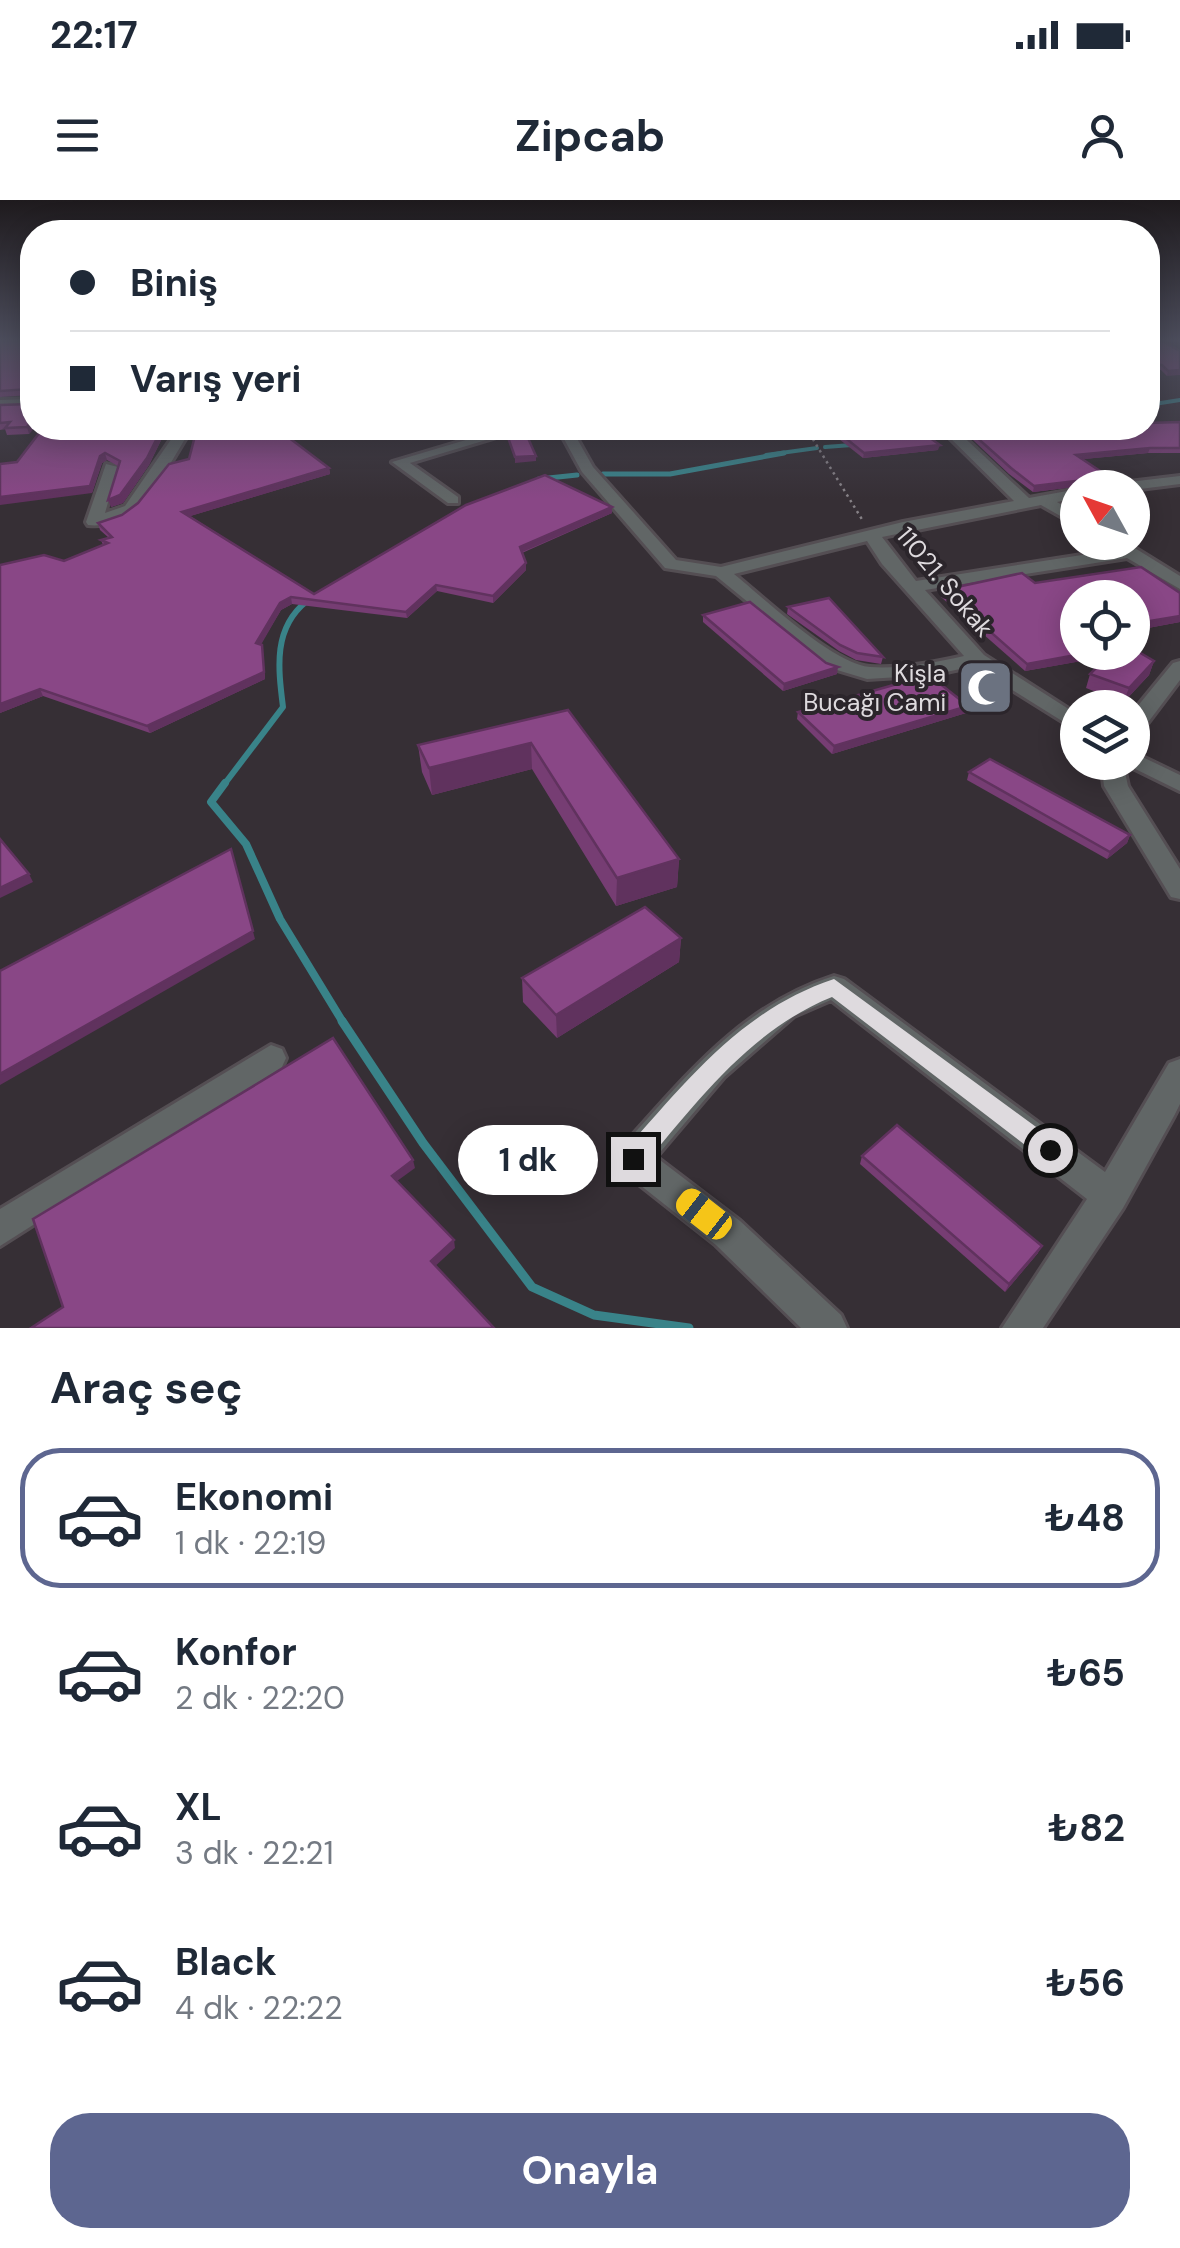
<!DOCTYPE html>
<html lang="tr">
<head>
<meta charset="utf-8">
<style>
	:root { --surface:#fff; --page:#f2f2f3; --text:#1f2937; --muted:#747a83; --line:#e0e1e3; --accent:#5d6690 }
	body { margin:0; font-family:"DM Sans",sans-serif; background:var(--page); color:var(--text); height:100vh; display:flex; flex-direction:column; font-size:38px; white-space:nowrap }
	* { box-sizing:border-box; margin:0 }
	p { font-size:32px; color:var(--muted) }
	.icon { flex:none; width:55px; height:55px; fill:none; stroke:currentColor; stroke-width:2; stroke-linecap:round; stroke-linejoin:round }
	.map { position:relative; height:1128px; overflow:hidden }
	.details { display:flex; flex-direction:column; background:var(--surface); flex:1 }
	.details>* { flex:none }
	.hud { position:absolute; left:20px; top:20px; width:1140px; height:220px; border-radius:40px; box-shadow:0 5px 25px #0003; display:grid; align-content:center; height:220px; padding:0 50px; background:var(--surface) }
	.needle { width:65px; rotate:310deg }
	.tools { position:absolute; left:1060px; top:270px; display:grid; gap:20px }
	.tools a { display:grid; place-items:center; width:90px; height:90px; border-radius:50%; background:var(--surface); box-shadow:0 5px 25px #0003; font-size:50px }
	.end { position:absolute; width:45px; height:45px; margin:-22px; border:12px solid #dedade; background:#111; box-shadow:0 0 0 5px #111 }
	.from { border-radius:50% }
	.bubble { position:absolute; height:70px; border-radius:35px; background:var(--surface); box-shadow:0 5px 25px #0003; font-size:32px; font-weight:700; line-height:70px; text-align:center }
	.car { position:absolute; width:30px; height:60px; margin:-30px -15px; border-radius:12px; box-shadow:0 0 8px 2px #0007; background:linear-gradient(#f5c518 24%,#345 0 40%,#f5c518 0 76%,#345 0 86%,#f5c518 0) }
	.hud b { display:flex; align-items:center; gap:35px; height:95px; font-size:38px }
	.hud b+b { border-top:2px solid var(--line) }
	.hud i { width:25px; height:25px; background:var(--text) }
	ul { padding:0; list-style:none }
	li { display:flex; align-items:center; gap:30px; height:140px; margin:0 20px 15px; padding:0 30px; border:5px solid transparent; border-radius:40px }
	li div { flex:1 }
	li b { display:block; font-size:38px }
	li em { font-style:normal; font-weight:700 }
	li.active { border-color:var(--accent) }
	li>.icon { width:90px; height:90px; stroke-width:1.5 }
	h2 { padding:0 50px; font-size:45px; line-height:120px }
	.cta { display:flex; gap:20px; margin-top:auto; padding:20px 50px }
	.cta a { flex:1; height:115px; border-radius:40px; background:var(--accent); color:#fff; font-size:40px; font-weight:700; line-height:115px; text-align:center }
	.status { display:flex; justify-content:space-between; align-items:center; height:70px; padding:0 50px; background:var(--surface); direction:ltr }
	.status svg { height:28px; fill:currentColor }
	header { display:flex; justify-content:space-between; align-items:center; height:130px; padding:0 50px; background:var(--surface); font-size:45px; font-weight:700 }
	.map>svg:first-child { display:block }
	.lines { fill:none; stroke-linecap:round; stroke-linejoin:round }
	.stream-far4 { stroke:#398389; stroke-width:4 }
	.stream-far3 { stroke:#398389; stroke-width:5 }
	.stream-far2 { stroke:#398389; stroke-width:6 }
	.stream-far1 { stroke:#398389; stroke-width:8 }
	.stream { stroke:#398389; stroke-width:9 }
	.minor-casing { stroke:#544e53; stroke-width:6 }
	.path { stroke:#868186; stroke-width:2.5; stroke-dasharray:2.5 4; stroke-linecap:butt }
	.minor { fill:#616666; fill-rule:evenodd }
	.wall { fill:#763d73 }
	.shaded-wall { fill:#60325e }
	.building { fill:#894786; stroke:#60325e; stroke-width:2.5 }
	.route { fill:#dedade }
	.labels { text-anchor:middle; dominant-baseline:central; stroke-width:8; stroke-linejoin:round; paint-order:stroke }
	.street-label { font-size:25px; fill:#dedade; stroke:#2b252b }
	.poi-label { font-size:25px; fill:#dedade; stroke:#2b252b; text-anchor:end }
</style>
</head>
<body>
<div class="status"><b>22:17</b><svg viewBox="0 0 49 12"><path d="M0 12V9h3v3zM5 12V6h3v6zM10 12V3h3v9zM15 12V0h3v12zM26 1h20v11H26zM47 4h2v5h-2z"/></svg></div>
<header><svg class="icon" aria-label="menu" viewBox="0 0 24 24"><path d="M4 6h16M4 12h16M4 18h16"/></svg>Zipcab<svg class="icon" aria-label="person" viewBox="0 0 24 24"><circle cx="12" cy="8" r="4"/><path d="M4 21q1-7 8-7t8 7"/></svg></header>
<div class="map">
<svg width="1180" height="1128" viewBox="0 0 1180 1128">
	<rect width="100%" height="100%" fill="#362f35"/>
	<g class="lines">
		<g class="stream-far4">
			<polyline points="1148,205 1180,200"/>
			<polyline points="919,237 988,228"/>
			<polyline points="825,247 852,245"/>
			<polyline points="766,255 817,248"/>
		</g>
		<g class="stream-far3">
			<polyline points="603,274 670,274 784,253"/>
			<polyline points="539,279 577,275"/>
		</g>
		<path class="stream-far2" d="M223 586 283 507C278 467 273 428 307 401"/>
		<polyline class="stream-far1" points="225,583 211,602 246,644 280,719 344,824"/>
		<polyline class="stream" points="342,821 423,943 532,1087 594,1115 689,1128"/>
		<defs>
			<g id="minor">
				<polygon points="32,199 32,207 0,208 0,200"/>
				<path d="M179 228H192C168 264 140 331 88 325L86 322 106 264 118 267 105 313 125 306Z"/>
				<polygon points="506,228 526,228 410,263 458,297 458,303 448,303 392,262"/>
				<path d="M558 228H571L593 267 676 360 721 367 903 322 1014 301 940 228H954L1029 298 1078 289V298L1057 302 1078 314V326L1041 305 882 337 916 381 1114 350 1111 346 1113 342H1125L1180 376V389L1127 358 925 390 984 455 1078 515V531L974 466 932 475 867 479 827 467 716 376 665 368 582 272ZM867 341 882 364 964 456C934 463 900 469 870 467 833 464 765 399 734 374Z"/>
				<polygon points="1180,276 1180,284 1132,290 1105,288 1112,284"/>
				<polygon points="1180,461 1180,480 1140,533 1132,534 1132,513 1173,463"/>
				<polygon points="1132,552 1180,575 1180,591 1123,563 1128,586 1180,669 1180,699 1171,697 1104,586 1101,562 1132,562"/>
				<path d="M834 776 844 779 1105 972 1169 863 1180 859V904L1174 916 1123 1008 1043 1128H1002L1087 999 831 800 794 816 724 877 656 957 740 1021 841 1115 847 1128H801L716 1045 621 970 616 959 621 948C685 878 740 806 834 776Z"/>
				<polygon points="271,845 282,849 286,858 282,867 0,1046 0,1009"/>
			</g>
		</defs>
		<use href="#minor" class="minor-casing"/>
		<polyline class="path" points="806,228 863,321"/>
		<use href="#minor" class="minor"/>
	</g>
	<g class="wall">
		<polygon points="0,141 32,141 32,195 0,197"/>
		<polygon points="1148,141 1180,151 1167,176 1161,170 1148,170"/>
		<polygon points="0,205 34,228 29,234 7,235 5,229 0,230"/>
		<polygon points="1180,222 1180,253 1148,253 1083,259 1107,283 1033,292 1009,274 973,240 974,235 991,233 983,228 1148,228"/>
		<polygon points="277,228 329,268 330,274 190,316 314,394 612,307 612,313 522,353 526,370 493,403 437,391 407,418 292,404 281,410 260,445 263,452 265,479 150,533 43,496 0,513 0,365 64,361 103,345 101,340 109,338 100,330 98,323 122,315 138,303 189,259"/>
		<polygon points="692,228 792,228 791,233 695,235"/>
		<polygon points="825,228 916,228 938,250 863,258"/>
		<polygon points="166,230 149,265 123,303 111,307 118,266 107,260 102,263 92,293 17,262 55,236"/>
		<polygon points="1141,367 1180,393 1180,422 1132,431 1132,398 1078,398 1078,452 1132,452 1132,448 1154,461 1149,475 1123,503 1086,488 1090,474 1109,456 1025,471 941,397 943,390 1022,373 1035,383"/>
		<polygon points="788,407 883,457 881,464 856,460 839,451 787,414"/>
		<polygon points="703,415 826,463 837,474 783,491 703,422"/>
		<polygon points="968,506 966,513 832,554 797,519 798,512"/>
		<polygon points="568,510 679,659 677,687 616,706 532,569 432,595 422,572 418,545"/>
		<polygon points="969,572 1130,635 1127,643 1107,659 967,580"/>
		<polygon points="681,738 679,762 557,838 523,802 522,778"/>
		<polygon points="862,956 1038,1053 1005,1092 860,964"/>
	</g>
	<g class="shaded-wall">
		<polygon points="1180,170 1180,175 1167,176 1168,171"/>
		<polygon points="32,220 32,228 34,228 29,234 27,227"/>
		<polygon points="162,228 165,228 166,230 149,265 123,303 111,307 108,300"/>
		<polygon points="940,245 938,250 863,258 864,253"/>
		<polygon points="1150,248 1148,253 1074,260 1076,255"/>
		<polygon points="105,253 107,260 102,263 92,293 0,305 0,297"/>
		<polygon points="536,256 536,261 515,263 515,257"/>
		<polygon points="329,268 330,274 184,318 182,312"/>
		<polygon points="1109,277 1107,283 1033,292 1034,286"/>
		<polygon points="612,307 612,313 520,353 520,347"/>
		<polygon points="526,363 526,370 493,403 493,396"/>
		<polygon points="436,385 437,391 407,418 406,412"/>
		<polygon points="291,397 292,404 281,410 258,450 256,443 280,403"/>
		<polygon points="1180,416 1180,422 1132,431 1132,424"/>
		<polygon points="262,445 265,479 150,533 147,526"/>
		<polygon points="1092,452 1117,452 1116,455 1025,471 1027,464"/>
		<polygon points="1154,461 1149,475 1123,503 1129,488"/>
		<polygon points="838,467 837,474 783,491 784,484"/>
		<polygon points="40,489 43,496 0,513 0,504"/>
		<polygon points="968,506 966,513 832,554 834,546"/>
		<polygon points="531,543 532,569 432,595 429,568"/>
		<polygon points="1130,635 1127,643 1107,659 1110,652"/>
		<polygon points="231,649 255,739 0,885 0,874"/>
		<polygon points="679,659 677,687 616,706 617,678"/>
		<polygon points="29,674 33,682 0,698 0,688"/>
		<polygon points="681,738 679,762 557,838 556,815"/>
		<polygon points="413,960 415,968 393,984 392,976"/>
		<polygon points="454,1040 455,1048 432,1069 431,1061"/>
		<polygon points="1042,1046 1038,1053 1005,1092 1009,1084"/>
	</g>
	<g class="building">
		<polygon points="0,141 32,141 32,197 30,189 0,191"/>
		<polygon points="1148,141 1162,141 1180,151 1180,170 1168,171 1162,165 1148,165"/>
		<polygon points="32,202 32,220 27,227 5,228 10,222 0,223 0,205 30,204"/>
		<polygon points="1180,222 1180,248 1150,248 1076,255 1109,277 1034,286 1011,268 974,235 999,233 992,228 1148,228 1148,223"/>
		<polygon points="43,228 55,236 65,228 162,228 147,258 120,295 108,300 120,261 105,253 100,256 90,286 0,297 0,264 17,262"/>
		<polygon points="197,228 276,228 329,268 182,312 314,394 466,305 545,275 612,307 520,347 526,363 493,396 436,385 406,412 291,397 280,403 256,443 262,445 264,472 147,526 40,489 0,504 0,365 44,355 64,361 108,343 101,340 112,337 98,323 122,315 138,303 169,264 189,259"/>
		<polygon points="694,228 780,228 695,229"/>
		<polygon points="833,228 916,228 940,245 864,253"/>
		<polygon points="524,229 536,256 515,257 506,232"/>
		<polygon points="1141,367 1180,393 1180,416 1132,424 1132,398 1078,398 1078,452 1092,452 1027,464 943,390 1022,373 1035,383"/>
		<polygon points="829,398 883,457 857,453 840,445 788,407"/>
		<polygon points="750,402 826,463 838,467 784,484 703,415"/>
		<polygon points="1132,448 1154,461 1129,488 1090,474 1112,452 1132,452"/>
		<polygon points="929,475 968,506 834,546 798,512"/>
		<polygon points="568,510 679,659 617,678 531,543 429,568 418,545"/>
		<polygon points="990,559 1130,635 1110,652 969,572"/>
		<polygon points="0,639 29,674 0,688"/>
		<polygon points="231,649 253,731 0,874 0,771"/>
		<polygon points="645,707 681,738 556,815 522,778"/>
		<polygon points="333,838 413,960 392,976 454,1040 431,1061 494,1128 31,1128 63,1107 33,1019"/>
		<polygon points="897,925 1042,1046 1009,1084 862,956"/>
	</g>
	<linearGradient id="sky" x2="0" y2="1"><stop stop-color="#1e1a1d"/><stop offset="0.47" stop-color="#4c4d5c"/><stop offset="1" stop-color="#4c4d5c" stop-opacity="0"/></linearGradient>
	<rect width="1180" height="299" fill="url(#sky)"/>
	<path class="route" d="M834 779 1058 943 1062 950 1058 958 1050 961 1042 958 832 797C750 830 697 902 642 967L633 970 624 967 621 959 624 951C687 881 741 810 834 779Z"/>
	<defs>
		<symbol id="mosque-square" viewBox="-11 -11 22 22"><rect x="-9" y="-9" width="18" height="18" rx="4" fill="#6b7280" stroke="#2b252b"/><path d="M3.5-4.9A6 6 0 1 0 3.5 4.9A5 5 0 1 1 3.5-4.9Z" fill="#fff"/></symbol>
	</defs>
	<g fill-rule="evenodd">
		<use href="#mosque-square" x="954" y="456" width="63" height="63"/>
	</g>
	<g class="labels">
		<g class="street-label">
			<text transform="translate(945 382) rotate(50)">11021. Sokak</text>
		</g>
		<g class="poi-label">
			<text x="946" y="473">Kişla<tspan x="946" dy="29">Bucağı Cami</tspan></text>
		</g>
	</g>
</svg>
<div class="tools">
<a><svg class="needle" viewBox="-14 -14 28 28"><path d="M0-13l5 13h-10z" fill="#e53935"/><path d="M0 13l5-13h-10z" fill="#747a83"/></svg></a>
<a><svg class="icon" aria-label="locate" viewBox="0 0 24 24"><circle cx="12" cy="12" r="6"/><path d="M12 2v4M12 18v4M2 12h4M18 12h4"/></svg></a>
<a><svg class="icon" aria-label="layers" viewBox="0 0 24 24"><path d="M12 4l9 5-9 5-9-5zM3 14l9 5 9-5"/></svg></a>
</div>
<i class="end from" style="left:1050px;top:950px"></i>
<i class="end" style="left:633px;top:959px"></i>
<div class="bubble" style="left:458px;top:925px;width:140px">1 dk</div>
<i class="car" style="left:704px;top:1014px;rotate:308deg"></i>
<div class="hud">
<b><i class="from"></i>Biniş</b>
<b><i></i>Varış yeri</b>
</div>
</div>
<section class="details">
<h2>Araç seç</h2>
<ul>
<li class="active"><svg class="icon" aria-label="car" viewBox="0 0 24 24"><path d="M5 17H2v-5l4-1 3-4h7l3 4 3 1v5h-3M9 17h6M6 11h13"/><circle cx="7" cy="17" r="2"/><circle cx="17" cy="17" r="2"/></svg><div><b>Ekonomi</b><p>1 dk · 22:19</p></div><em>₺48</em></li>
<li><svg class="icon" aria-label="car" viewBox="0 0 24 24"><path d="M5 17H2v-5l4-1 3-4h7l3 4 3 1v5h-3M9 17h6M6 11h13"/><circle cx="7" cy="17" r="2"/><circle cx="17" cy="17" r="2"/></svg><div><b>Konfor</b><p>2 dk · 22:20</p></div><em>₺65</em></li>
<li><svg class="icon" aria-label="car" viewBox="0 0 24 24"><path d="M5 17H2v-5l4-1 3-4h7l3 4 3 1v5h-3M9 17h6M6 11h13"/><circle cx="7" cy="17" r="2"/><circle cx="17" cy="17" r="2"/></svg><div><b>XL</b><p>3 dk · 22:21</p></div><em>₺82</em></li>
<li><svg class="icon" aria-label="car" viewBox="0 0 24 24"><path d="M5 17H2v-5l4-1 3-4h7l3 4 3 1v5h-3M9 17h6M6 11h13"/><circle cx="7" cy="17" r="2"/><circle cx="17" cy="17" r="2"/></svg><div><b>Black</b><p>4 dk · 22:22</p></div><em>₺56</em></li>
</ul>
<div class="cta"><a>Onayla</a></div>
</section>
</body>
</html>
